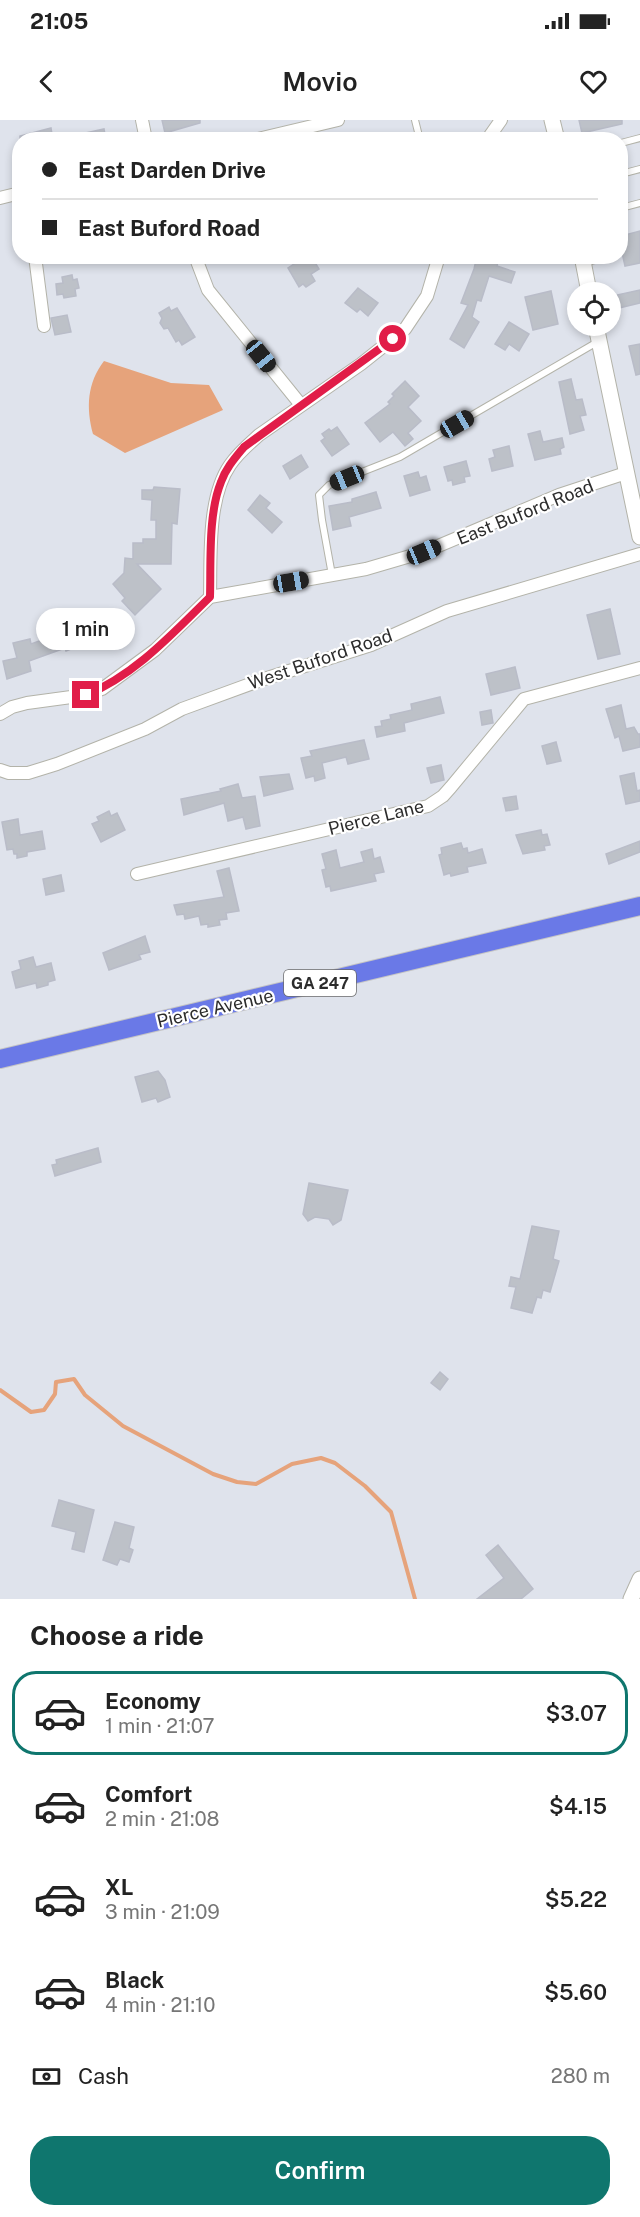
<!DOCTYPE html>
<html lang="en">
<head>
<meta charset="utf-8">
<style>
	:root { --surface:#fff; --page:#f2f2f2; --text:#222; --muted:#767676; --line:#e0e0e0; --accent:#0f766e }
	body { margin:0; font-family:"Public Sans",sans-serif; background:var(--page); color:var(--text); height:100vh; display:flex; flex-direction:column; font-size:22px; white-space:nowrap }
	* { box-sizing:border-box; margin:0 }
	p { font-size:20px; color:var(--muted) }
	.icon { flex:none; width:33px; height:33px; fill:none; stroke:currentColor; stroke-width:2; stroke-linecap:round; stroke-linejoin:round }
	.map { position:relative; height:1479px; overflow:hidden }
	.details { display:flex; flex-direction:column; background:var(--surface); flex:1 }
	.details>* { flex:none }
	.banner { position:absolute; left:12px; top:12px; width:616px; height:132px; border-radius:24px; box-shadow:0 3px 9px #0003; display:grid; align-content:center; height:132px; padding:0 30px; background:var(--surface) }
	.tools { position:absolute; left:567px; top:162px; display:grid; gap:12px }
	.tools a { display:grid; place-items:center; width:54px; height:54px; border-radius:50%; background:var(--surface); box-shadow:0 3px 9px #0003; font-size:30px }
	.end { position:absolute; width:27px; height:27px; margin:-14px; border:8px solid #e11d48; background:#fff; box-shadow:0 0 0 3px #fff }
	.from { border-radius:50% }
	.bubble { position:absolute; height:42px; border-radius:21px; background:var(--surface); box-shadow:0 3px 9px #0003; font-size:20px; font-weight:600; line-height:42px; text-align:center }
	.car { position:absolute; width:18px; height:36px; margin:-18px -9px; border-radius:8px; box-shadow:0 0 4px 2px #0007; background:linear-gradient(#222 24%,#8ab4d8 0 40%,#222 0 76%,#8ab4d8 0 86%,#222 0) }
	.banner b { display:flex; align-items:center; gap:21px; height:57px; font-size:22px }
	.banner b+b { border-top:2px solid var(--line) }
	.banner i { width:15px; height:15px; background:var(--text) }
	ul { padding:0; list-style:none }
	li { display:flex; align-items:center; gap:18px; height:84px; margin:0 12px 9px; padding:0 18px; border:3px solid transparent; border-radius:24px }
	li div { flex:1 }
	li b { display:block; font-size:22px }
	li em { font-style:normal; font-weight:600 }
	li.selected { border-color:var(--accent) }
	li>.icon { width:54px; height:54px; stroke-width:1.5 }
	h2 { padding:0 30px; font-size:27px; line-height:72px }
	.pay { display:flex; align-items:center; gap:15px; height:66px; padding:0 30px; font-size:22px }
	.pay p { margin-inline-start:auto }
	.button { display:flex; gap:12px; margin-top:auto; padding:12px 30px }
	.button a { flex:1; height:69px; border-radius:24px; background:var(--accent); color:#fff; font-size:24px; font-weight:600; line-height:69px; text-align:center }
	.status { display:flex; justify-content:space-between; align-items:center; height:42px; padding:0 30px; background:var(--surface); direction:ltr }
	.status svg { height:16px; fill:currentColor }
	header { display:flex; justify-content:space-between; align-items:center; height:78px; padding:0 30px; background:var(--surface); font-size:27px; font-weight:600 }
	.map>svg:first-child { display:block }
	.water { fill:#e6a37b }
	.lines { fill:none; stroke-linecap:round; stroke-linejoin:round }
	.stream { stroke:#e6a37b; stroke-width:4 }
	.building { fill:#bdc1c8; stroke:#b9bcc8; stroke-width:1.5 }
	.service-casing { stroke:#b3b3a9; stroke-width:8 }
	.minor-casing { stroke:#b3b3a9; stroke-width:14 }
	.tertiary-casing { stroke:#b3b3a9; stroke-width:17 }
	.primary-casing { stroke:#c4c4c4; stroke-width:20 }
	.service { stroke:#fff; stroke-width:6 }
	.minor { stroke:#fff; stroke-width:12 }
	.tertiary { stroke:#fff; stroke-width:15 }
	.primary { stroke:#6a79e7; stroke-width:18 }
	.route { stroke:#e11d48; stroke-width:8 }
	.labels { text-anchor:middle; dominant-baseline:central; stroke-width:4.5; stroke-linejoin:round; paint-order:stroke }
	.shield { fill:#fff; stroke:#6b6b6b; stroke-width:1.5 }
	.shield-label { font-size:16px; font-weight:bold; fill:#2c2c2c }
	.street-label { font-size:18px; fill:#2c2c2c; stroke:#fff }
</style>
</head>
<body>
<div class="status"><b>21:05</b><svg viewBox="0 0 49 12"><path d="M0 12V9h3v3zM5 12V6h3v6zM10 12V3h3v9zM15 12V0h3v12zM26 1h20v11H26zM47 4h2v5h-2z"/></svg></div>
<header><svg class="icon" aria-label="back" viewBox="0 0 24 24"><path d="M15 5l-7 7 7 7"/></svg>Movio<svg class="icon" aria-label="heart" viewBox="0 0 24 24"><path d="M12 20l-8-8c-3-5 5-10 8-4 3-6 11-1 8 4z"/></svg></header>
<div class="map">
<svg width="640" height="1479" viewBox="0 0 640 1479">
	<rect width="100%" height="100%" fill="#dfe3ec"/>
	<path class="water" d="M104 241 171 263 209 265 223 290 125 333 93 314C86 288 87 263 104 241Z"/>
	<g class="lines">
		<polyline class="stream" points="0,1270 31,1292 44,1290 55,1274 56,1262 74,1259 85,1275 123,1306 213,1354 237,1362 256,1364 292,1344 321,1338 335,1343 365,1366 391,1392 415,1479"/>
	</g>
	<g class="building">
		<polygon points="162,0 200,0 200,3 165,13"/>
		<polygon points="579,0 622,0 622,4 582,13"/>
		<polygon points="51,8 53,20 20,20 20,16"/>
		<polygon points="104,9 106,20 77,20 76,15"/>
		<polygon points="640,111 640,143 625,146 621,128 621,116"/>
		<polygon points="306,136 311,136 319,149 311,154 315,161 306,167 303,164 299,167 288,148"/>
		<polygon points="477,136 499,136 497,146 515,152 511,163 489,156 481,181 477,180 472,197 479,202 464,228 450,219 468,185 461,183 474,149"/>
		<polygon points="72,155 73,160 77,159 79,168 75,169 76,176 64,178 63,174 57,175 56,164 63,163 62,157"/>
		<polygon points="358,168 378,183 368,196 360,189 357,192 345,183"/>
		<polygon points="640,170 640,183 619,188 617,175"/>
		<polygon points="551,171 558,204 533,210 525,177"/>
		<polygon points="169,187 171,191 177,188 195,217 182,225 179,220 176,222 168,208 164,209 160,203 162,198 159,193"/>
		<polygon points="67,195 71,212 55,215 51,198"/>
		<polygon points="509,202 529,214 519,231 509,224 505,230 495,224"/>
		<polygon points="640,224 640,254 636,255 629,226"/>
		<polygon points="571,259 576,280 582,279 586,295 580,296 584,310 570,314 559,262"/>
		<polygon points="405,261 419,276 408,287 421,301 408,313 413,319 405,326 393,312 380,322 365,303 390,284 388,282 394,276 392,274"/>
		<polygon points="337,307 349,324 332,336 321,321 325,318 322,314 329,309 331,311"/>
		<polygon points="540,311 543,322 562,318 564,327 560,329 561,334 535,340 528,314"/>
		<polygon points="509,326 513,346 492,351 489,339 495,337 493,330"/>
		<polygon points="301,335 308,347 290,359 283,346"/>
		<polygon points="466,341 470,356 464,357 465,362 453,365 452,360 448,361 444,347"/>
		<polygon points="418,352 420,358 426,356 430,370 410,376 404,356"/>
		<polygon points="154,367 180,369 177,404 172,403 171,444 137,444 161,469 135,495 122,481 125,478 113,464 124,453 125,438 133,439 133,423 143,423 143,419 156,419 156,400 151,400 152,380 142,379 142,370 153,370"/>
		<polygon points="376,372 381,388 349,397 351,406 333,410 329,386 352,382 352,379"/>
		<polygon points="260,375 270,383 266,388 282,402 272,413 248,390"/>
		<polygon points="610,489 620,534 598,539 587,495"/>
		<polygon points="101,499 102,502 109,500 112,509 106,512 107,514 93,520 91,517 75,524 76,527 66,531 65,528 29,541 31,551 7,559 3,541 17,538 13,523 30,519 31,524 56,515 57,511 69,507 70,510"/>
		<polygon points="515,547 520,568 491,575 486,554"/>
		<polygon points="440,577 444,593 404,603 405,611 377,617 375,607 382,606 381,601 391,599 390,595 412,590 411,584"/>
		<polygon points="621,585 626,609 634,607 638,614 640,614 640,627 623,631 619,616 615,618 606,589"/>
		<polygon points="491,590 493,603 482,605 480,592"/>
		<polygon points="364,620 369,639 348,644 346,637 322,643 325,658 315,661 314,656 306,658 301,638 312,636 310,631"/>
		<polygon points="556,622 561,641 547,644 542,626"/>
		<polygon points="441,645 444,660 431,663 427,648"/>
		<polygon points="634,653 637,671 640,670 640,681 626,684 620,656"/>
		<polygon points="289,654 293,669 264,676 260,657"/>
		<polygon points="238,664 242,678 255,676 260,706 246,709 243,697 228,701 224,683 184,695 181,679 221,671 220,669"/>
		<polygon points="516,676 518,689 506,691 503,678"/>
		<polygon points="109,691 111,696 117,693 125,710 101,722 92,704 99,701 97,697"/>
		<polygon points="18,699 20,715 42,711 45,729 27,732 27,736 17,738 17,734 14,734 13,729 7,730 2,702"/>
		<polygon points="541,710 542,715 547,714 550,725 544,726 545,730 523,734 516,715"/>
		<polygon points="640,721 640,732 609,744 606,734"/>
		<polygon points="461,723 463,729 467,728 468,733 482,729 486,743 467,747 468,752 451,756 450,753 444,755 439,735 442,734 441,728"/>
		<polygon points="372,729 374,739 380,737 384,752 374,754 376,761 331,771 330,766 326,767 322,750 326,749 322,734 336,730 340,748 364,742 361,732"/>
		<polygon points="229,748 239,791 226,793 227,799 219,800 220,805 208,807 208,804 201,805 199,796 185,799 184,794 177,795 174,785 224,777 217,751"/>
		<polygon points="61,755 64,771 46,775 43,759"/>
		<polygon points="145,816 150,832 139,835 141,839 109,850 103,833"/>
		<polygon points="33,837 36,847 51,843 55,860 48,862 48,865 37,868 36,863 16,868 12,852 21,849 19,841"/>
		<polygon points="158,951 165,960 170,977 158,982 156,978 142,982 135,957"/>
		<polygon points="98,1028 101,1042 55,1056 52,1045 57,1044 56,1040"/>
		<polygon points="309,1063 348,1070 341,1100 333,1105 329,1099 315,1097 308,1101 303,1094"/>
		<polygon points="532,1106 559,1111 553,1139 559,1141 550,1172 543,1170 541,1178 537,1177 532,1193 511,1188 516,1167 509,1166 511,1157 520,1159"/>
		<polygon points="440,1252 448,1259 440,1270 431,1263"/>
		<polygon points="59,1380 94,1390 84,1432 72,1429 76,1412 52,1406"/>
		<polygon points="115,1402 134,1407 129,1428 133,1430 129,1442 120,1439 117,1445 103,1440"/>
		<polygon points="498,1425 533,1469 521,1479 477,1479 504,1458 486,1435"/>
	</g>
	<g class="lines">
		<defs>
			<g id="service">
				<polyline points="415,0 420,20"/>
				<polyline points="595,20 601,18"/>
				<polyline points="621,23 640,18"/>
				<polyline points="621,54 640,49"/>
				<polyline points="621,88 640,83"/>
				<polyline points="584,143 603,138 603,136"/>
				<polyline points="332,455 322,400 319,375 329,365 400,337 599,221"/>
			</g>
			<g id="minor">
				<polyline points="142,0 146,20"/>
				<polyline points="254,20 338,0"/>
				<polyline points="487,20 501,0"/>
				<polyline points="0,78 20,73"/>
				<polyline points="35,136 44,206"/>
				<polyline points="195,136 208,170 301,285"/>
				<path d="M210 477C211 438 207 378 230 345 238 333 249 324 259 315L361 244 405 209 427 176 439 136"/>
				<polyline points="0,594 12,587 27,583 86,575 102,569 155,530 210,477 366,449 424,432 559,375 626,353"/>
				<polyline points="0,650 9,653 28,653 57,644 145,609 182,589 264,559 371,525 447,491 640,434"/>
				<polyline points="137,754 428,686 443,676 451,667 524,579 640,548"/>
			</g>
			<g id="tertiary">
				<polyline points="552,0 557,20"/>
				<polyline points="582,136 589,172"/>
				<polyline points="596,206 640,417"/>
				<polyline points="631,1479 640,1459"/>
			</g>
			<polyline id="primary" points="0,939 640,786"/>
		</defs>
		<use href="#service" class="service-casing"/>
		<use href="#minor" class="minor-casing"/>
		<use href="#tertiary" class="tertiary-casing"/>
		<use href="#primary" class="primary-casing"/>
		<use href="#service" class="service"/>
		<use href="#minor" class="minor"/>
		<use href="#tertiary" class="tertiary"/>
		<use href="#primary" class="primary"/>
	</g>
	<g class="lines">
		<path class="route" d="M86 575C135 555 173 513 210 477 211 442 208 394 221 362 226 348 235 338 244 327L393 219"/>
	</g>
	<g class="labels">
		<rect class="shield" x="284" y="850" width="72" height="26" rx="4.5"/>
		<g class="shield-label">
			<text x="320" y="863">GA 247</text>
		</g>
		<g class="street-label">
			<text transform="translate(525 392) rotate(-22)">East Buford Road</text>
			<text transform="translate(320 539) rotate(-19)">West Buford Road</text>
			<text transform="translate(376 697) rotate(-14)">Pierce Lane</text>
			<text transform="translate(215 888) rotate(-13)">Pierce Avenue</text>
		</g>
	</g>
</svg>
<div class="tools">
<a><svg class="icon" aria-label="locate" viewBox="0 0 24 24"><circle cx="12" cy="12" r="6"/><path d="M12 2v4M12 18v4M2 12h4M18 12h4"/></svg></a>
</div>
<i class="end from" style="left:393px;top:219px"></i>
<i class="end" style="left:86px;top:575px"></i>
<div class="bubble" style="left:36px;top:488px;width:99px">1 min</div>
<i class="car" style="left:261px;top:236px;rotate:141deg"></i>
<i class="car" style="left:457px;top:304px;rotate:60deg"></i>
<i class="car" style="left:347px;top:358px;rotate:248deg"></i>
<i class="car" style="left:424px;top:432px;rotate:67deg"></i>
<i class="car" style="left:291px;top:462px;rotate:80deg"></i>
<div class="banner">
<b><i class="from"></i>East Darden Drive</b>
<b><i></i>East Buford Road</b>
</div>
</div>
<section class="details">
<h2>Choose a ride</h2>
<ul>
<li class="selected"><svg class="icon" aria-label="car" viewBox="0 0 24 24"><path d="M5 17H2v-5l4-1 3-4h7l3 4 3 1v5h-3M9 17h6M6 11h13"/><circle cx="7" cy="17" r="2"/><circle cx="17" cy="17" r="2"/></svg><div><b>Economy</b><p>1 min · 21:07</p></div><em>$3.07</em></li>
<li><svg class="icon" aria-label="car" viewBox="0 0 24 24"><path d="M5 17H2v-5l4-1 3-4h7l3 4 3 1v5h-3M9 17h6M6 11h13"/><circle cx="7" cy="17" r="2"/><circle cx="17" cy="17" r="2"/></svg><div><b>Comfort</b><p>2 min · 21:08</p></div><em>$4.15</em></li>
<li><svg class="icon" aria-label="car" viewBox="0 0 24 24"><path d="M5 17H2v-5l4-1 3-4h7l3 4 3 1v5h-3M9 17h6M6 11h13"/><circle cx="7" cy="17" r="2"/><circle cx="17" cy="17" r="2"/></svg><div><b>XL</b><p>3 min · 21:09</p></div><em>$5.22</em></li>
<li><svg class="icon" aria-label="car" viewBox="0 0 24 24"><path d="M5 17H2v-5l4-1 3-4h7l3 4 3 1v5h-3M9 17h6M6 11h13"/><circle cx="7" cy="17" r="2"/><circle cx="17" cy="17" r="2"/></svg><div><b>Black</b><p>4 min · 21:10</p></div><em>$5.60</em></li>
</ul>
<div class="pay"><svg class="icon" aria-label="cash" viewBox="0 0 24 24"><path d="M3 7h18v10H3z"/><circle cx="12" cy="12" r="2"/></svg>Cash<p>280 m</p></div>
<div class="button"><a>Confirm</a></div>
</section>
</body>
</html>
